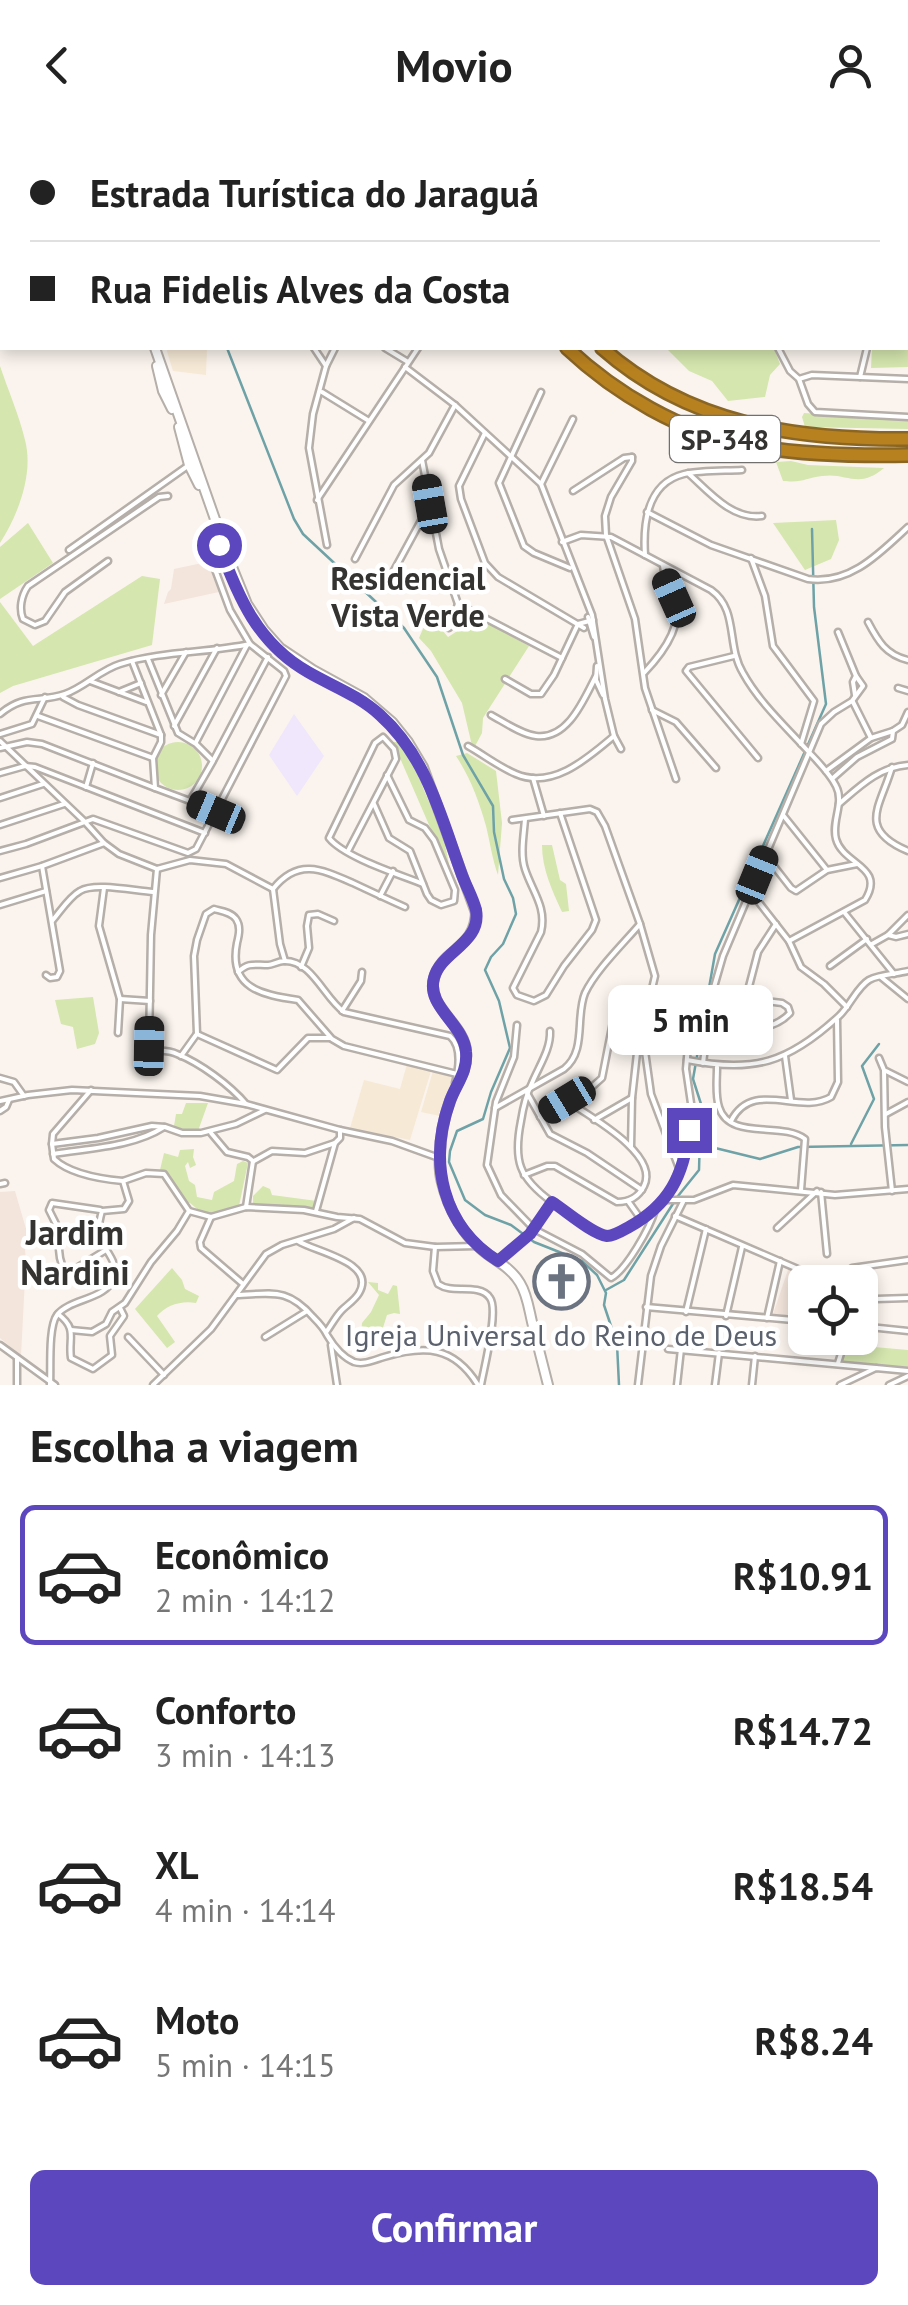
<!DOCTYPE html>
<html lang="pt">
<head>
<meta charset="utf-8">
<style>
	:root { --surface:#fff; --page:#f6f6f6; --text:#222; --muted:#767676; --line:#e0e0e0; --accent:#5c47bf }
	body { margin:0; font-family:"PT Sans",sans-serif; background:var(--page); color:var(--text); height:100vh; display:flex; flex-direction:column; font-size:38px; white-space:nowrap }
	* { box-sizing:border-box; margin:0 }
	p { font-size:32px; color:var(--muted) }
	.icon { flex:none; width:55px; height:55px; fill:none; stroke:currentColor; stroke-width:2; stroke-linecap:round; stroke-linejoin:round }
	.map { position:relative; height:1255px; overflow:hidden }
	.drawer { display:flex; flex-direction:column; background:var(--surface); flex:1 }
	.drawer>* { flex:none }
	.guide { position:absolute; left:0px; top:0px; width:910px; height:220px; box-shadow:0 5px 15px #0003; display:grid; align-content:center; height:220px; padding:0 30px; background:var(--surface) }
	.fabs { position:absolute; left:788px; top:1135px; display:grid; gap:20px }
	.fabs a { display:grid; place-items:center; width:90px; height:90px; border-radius:15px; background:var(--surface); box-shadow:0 5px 15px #0003; font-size:50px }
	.end { position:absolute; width:45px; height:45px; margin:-22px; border:12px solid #5c47bf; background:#fff; box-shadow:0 0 0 5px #fff }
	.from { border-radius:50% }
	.bubble { position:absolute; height:70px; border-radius:15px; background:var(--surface); box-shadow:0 5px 15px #0003; font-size:32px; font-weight:600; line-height:70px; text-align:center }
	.car { position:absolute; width:30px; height:60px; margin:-30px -15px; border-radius:12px; box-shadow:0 0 8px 2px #0007; background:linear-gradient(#222 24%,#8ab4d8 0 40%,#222 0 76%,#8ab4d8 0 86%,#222 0) }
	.guide b { display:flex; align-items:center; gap:35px; height:95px; font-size:38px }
	.guide b+b { border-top:2px solid var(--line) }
	.guide i { width:25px; height:25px; background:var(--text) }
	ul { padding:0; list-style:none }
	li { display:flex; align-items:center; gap:30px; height:140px; margin:0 20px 15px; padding:0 10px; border:5px solid transparent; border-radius:15px }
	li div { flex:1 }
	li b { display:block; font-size:38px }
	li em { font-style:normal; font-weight:600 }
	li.selected { border-color:var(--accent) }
	li>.icon { width:90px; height:90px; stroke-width:1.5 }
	h2 { padding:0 30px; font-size:45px; line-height:120px }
	.button { display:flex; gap:20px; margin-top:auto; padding:20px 30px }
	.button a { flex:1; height:115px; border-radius:15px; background:var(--accent); color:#fff; font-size:40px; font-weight:600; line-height:115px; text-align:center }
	header { display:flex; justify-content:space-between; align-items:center; height:130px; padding:0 30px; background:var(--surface); font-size:45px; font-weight:600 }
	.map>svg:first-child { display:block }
	.built { fill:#f3e5dc }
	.industrial { fill:#f6e9d6 }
	.medical { fill:#f0e7fc }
	.green { fill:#d5e6af }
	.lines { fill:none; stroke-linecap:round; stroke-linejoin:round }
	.stream { stroke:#6ea2a7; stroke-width:2.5 }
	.minor-casing { stroke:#b5aea9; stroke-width:9 }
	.tertiary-casing { stroke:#b5aea9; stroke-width:11 }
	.secondary-casing { stroke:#b5aea9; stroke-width:12 }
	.motorway-casing { stroke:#8a6625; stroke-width:16 }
	.minor { stroke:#fff; stroke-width:4 }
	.tertiary { stroke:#fff; stroke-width:6 }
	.secondary { stroke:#fff; stroke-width:8 }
	.motorway { stroke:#b8811f; stroke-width:11 }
	.route { stroke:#5c47bf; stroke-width:12 }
	.labels { text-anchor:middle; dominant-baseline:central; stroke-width:9; stroke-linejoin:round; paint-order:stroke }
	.shield { fill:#fff; stroke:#72706f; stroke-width:2.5 }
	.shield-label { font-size:28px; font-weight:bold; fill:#353331 }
	.worship-label { font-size:30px; fill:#5b616d; stroke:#fff }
	.neighbourhood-label { font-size:32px; font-weight:bold; fill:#353331; stroke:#fff }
	.quarter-label { font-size:35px; font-weight:bold; fill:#353331; stroke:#fff }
</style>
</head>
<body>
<header><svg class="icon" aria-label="back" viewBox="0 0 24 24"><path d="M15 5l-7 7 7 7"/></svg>Movio<svg class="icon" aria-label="person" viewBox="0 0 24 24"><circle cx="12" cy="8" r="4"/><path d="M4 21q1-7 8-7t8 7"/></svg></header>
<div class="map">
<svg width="908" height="1255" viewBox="0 0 908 1255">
	<rect width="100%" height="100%" fill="#fbf4ee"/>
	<g class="built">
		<polygon points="207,432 219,462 164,474 168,462 171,459 174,439"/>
		<polygon points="15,1061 29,1109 24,1110 26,1130 21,1226 0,1208 0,1062"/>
		<polygon points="789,1137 823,1152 805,1152 805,1187 773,1184"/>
	</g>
	<g class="industrial">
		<polygon points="166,218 207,218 206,245 173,241"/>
		<polygon points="407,934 431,941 410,1010 350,998 364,950 400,959"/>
		<polygon points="433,941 454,946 451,960 439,983 440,986 421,982"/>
	</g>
	<polygon class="medical" points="294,584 324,626 297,666 269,625"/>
	<g class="green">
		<polygon points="908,207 908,237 871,238 872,218 908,218"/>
		<polygon points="666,218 774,218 780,234 770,245 765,267 728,271 712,251 689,241"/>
		<path d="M0 236C8 260 19 285 25 310 34 344 18 385 0 413Z"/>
		<polygon points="804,283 908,289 908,299 805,297 802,287"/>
		<path d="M791 331 808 335 884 338C858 360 847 342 822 346 805 348 804 353 783 351L776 332Z"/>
		<polygon points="836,390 839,410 831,429 805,440 773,393"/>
		<polygon points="28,393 53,433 0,469 0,417"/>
		<polygon points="142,446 160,449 152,515 13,556 0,563 0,472 33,516"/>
		<polygon points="467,482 529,516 483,588 482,603 473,620 462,573 431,521 419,508 429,485 448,507 459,500"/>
		<circle cx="178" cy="636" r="24"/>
		<polygon points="393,612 400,612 420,644 423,658 442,700 450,739 433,704"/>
		<path d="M467 623 496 641 502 693 498 745C492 728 490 712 486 696 479 671 470 647 456 626Z"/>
		<path d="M542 715H552L560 750 566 754 569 781 562 782C552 760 542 739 542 715Z"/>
		<polygon points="93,867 99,903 95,914 77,919 73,897 61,894 55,870"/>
		<polygon points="186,973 208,973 198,1001 184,1000 174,996 176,984 182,984"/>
		<polygon points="194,1019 193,1027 196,1035 190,1038 188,1032 185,1036 189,1051 195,1055 197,1067 212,1070 214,1062 234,1051 237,1034 243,1031 248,1033 239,1076 215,1083 202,1083 190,1073 184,1072 170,1045 160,1040 164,1023 178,1027 180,1020"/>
		<polygon points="263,1056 270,1059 272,1065 317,1071 315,1079 253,1074 253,1066"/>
		<path d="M172 1138 182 1150 185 1159 199 1166 196 1173C182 1170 166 1175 157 1186L175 1212 167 1218 135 1179Z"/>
		<polygon points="368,1152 378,1153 378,1160 388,1164 393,1155 397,1156 400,1184 394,1183 387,1185 380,1207 370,1203 361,1205 362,1193 371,1182 379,1165"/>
		<path d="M860 1200 872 1201 870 1214 874 1217 908 1220V1237C885 1235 864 1235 842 1231L853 1208H860Z"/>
	</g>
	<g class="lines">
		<g class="stream">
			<polyline points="65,0 67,2"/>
			<polyline points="227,218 294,389 303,404 404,498 437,547 463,625 493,676 494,702 504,749 513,768 516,784 503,814 491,827 485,840 499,871 510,918 491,962 483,989 457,1001 450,1021 449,1032 465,1070 485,1085 511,1095 534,1112 582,1131 597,1145 606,1163 604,1175 617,1214 619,1255"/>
			<polyline points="851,1014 874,969 862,936 879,914"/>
			<polyline points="703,1015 760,1029 798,1017 908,1015"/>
			<polyline points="606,1160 624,1150 678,1066 699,1040 700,1006 696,1000 701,974 693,949 715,824 826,574 814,477 812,399"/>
		</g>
		<defs>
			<g id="minor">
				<polyline points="302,0 302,2"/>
				<polyline points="307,0 308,2"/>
				<polyline points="544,0 544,2"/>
				<polyline points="614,0 617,2"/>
				<polyline points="736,0 748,2"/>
				<polyline points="477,2 479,0"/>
				<polyline points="869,2 908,2"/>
				<polyline points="908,8 908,9"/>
				<polyline points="0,133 2,134"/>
				<polyline points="314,218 326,236"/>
				<polyline points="385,218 408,232"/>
				<polyline points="778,218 790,241 799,249 808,274 815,282 908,287"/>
				<polyline points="405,237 455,275 541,354 592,485 605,569 614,606 621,619"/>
				<polyline points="860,247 867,218"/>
				<polyline points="799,249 812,245 908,249"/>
				<polyline points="322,262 369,291"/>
				<polyline points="541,262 499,353 524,416 534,423 570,438"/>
				<polyline points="485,303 459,356 461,369 485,433 498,447 584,498"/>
				<polyline points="632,327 632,331 611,367 605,386 606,405 635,489 645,558 676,649"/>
				<polyline points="422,330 439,419 458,474 449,498"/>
				<path d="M688 343C709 362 732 390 762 386"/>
				<polyline points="541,354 573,289"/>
				<polyline points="573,361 624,328 632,327"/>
				<polyline points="317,370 418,218"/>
				<path d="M647 382 711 415 808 449C850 455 880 423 908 397"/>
				<path d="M562 412 581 405 611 407 711 460C739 480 726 515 743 543 759 572 785 596 807 620 817 631 829 642 836 656 845 673 831 691 836 709 843 735 886 736 865 770L789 811 801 837 824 854 847 877"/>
				<polyline points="327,415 309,318 313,284 326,236 335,218"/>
				<polyline points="69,420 189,335"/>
				<path d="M645 425C643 394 647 353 684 344 702 340 723 341 742 340"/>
				<polyline points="751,428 765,466 773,516 814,571 801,614"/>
				<polyline points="355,429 394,355 429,323 455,275"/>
				<path d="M108 431 65 462 45 491 35 495 23 489C19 479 21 466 28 456L159 367 168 366"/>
				<polyline points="385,457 430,374"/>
				<polyline points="458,474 562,528"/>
				<polyline points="588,487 594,507"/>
				<path d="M868 492C878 511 886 525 908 530"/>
				<polyline points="734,526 689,537 686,541 758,628"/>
				<polyline points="148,529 178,603 196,614 213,631 190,671 155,658 153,628 161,612 161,605"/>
				<polyline points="132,531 161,605"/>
				<polyline points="597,536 596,550 603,565"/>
				<path d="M644 543C660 526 683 498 675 473 671 460 664 449 663 435"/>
				<polyline points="505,549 531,564 541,564 554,545 578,494 593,490"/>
				<polyline points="90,551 146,572"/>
				<polyline points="898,558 908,561"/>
				<polyline points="119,562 141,553"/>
				<polyline points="161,565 186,522"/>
				<polyline points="855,565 853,552 856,546"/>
				<polyline points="63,567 78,575 161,605"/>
				<polyline points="853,572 871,608"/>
				<polyline points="652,580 676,592 716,638"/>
				<path d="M0 584C25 563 39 573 65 564 85 557 100 540 120 534 162 521 208 523 250 514"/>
				<path d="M491 585C504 592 521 604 536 606 568 610 584 569 596 546"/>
				<polyline points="38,586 153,628"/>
				<polyline points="174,596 217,518"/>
				<polyline points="0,604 32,594 45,567"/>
				<polyline points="0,611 84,691 104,713"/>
				<polyline points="196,612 247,515"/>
				<path d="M468 616C484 625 499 637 516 644 553 660 589 627 614 606"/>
				<polyline points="0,618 27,612 42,614 155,658"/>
				<polyline points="214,629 268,527"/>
				<path d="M892 637C881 676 856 699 908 721"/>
				<polyline points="826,641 871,608 893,601"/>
				<polyline points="0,643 25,636 35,637 205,703"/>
				<polyline points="533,648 544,686"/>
				<polyline points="833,648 857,627 892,609 893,601 902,595 908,582"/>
				<polyline points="86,657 93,633"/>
				<polyline points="0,668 43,654"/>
				<polyline points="190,671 216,682"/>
				<polyline points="374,674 389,708 410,721 427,764 431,770 441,775 454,771 455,760 434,710 425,698 409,690 387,645"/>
				<path d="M839 674C860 656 879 637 908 635"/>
				<polyline points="783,685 827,740"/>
				<path d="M525 689C524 704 520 724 525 739 532 761 547 777 541 802L513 858 517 865 534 871 546 865 564 836 592 800 596 790 560 683"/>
				<polyline points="512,690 590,679 597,682 605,696 640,794 655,846 637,923 632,968 631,1017"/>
				<polyline points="0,695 64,674"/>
				<polyline points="0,721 26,714 93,689 188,723 196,719 286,546 284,541 250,514 230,480 210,426 216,416 224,417"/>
				<path d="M348 721 396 629 394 619 383 607 375 613 329 708C344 727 398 744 423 754"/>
				<polyline points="766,726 791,758 796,761 827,740 857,734"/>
				<polyline points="42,736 60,841 57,847 50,848 46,845"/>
				<path d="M157 739 151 805 149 916 152 920C160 921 169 920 177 924 200 933 230 955 246 974"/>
				<polyline points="0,748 42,736 104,713 119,724 157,739 190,730 226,734 273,759"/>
				<polyline points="104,758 99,796 120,869 118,903"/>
				<path d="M273 759C298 728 321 739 353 753 370 761 387 769 405 777"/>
				<polyline points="273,759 280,814 285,831"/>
				<polyline points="750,761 789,811"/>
				<polyline points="380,766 393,741"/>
				<polyline points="0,775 46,761"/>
				<polyline points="844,782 894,844"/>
				<path d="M52 791C60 782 69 767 80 761 95 752 135 761 153 762"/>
				<polyline points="888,805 908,785"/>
				<polyline points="872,814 888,805 896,807 908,804"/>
				<polyline points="830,836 867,809"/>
				<polyline points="301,837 309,818 307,796 309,785 318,784 334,791"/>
				<path d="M238 842C249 832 254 835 268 835 273 835 278 831 284 831 312 830 324 868 344 882L450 906C462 917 459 938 455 953"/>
				<polyline points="881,847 908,869"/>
				<polyline points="746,868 758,822 776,794"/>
				<polyline points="120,869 150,871"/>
				<polyline points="342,881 361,851 362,842"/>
				<path d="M517 895 514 927 496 972 487 1035 501 1065 534 1099 582 1124 611 1148C626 1140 650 1098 655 1080"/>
				<path d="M708 899C735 899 770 905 790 883L788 877 782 873 712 864"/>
				<path d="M550 901C551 919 539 936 532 953 526 965 523 978 521 991 513 1031 519 1048 552 1072"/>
				<path d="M197 904 194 826 197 810 206 784 214 779C221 781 231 782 236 789 241 796 239 805 237 813 228 858 262 865 298 870L332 909 344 916 457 944"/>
				<polyline points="197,904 277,940 308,908 330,908"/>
				<polyline points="643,907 651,964 680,1041"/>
				<polyline points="181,926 196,905"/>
				<polyline points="785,926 791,970"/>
				<polyline points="879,928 884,940 885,997 892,1061"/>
				<path d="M687 930C754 943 788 933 839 886 850 876 857 857 869 850 880 844 896 844 908 841"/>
				<polyline points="703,933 712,864 723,826 821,594 834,582 852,571 863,556 856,546 838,502"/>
				<path d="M717 937C717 950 715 965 719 977 729 1011 782 991 805 1009L801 1060"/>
				<polyline points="886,941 908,952"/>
				<polyline points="0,948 14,952 24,966"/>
				<polyline points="527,963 550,1004 587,1023 642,1060"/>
				<polyline points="0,971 28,965 72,960 200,966 246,974 340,1000 392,1011 439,1028"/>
				<path d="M495 978 564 939C587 921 575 887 585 863 596 840 623 814 640 794"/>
				<polyline points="0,981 6,977 9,970"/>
				<polyline points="886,984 908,972"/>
				<polyline points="540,987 593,956 602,948 613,892 618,891 640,898"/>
				<polyline points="594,990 632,968"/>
				<path d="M731 991C753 948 799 986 831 967L838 952 837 890"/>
				<polyline points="211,1003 227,1022 248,1027 253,1031 246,1077"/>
				<polyline points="52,1014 98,1008 152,996 165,997 182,1003 201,1003 236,994 265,980"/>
				<path d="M53 1024C89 1018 133 1017 164 997"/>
				<polyline points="254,1031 272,1021 305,1023 335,1013"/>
				<path d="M524 1045 547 1036H555L617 1072C629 1072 638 1068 644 1056 660 1024 589 986 567 971"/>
				<polyline points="0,1054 5,1053"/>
				<polyline points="821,1062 827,1124"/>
				<polyline points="666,1070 687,1021 692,980 686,939 688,916"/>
				<polyline points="628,1071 640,1088"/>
				<polyline points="100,1080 52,1073 49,1080 56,1094 60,1128 65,1145 106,1120"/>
				<polyline points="189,1081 211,1087 246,1077 304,1080 337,1087 360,1089 405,1113 435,1117 477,1116"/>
				<polyline points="316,1081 335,1013 340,1008 340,1000"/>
				<polyline points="675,1086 828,1152"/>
				<polyline points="211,1087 200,1112 201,1118 243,1154"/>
				<polyline points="777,1098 817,1061"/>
				<path d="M298 1111C315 1122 377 1132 359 1163 355 1170 347 1175 342 1180 336 1186 332 1194 327 1201"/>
				<path d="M435 1117 433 1141 438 1154C450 1162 463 1157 477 1160 482 1161 487 1163 490 1168 499 1180 484 1238 481 1255"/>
				<polyline points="500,1130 530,1104 552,1072 596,1102 607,1106 619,1103 634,1095 666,1070 694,1070 733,1055 835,1065 908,1059"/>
				<polyline points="843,1152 847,1143 852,1138 908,1130"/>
				<path d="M236 1165C272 1164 287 1157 313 1187 318 1192 324 1198 327 1205 333 1215 342 1227 354 1232 364 1235 374 1230 384 1227 425 1215 454 1216 478 1255"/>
				<polyline points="860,1165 876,1169 908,1168"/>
				<polyline points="646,1177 805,1191"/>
				<polyline points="686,1182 706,1099"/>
				<path d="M58 1184C78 1199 68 1208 71 1228L93 1239 112 1225 110 1206 124 1186 120 1178"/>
				<polyline points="726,1186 742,1117"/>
				<polyline points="767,1188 780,1131"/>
				<polyline points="860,1196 908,1201"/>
				<polyline points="71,1200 92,1202 106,1194 112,1182 125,1173 151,1132 177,1101 189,1081 164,1044 146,1043 123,1051"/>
				<polyline points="128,1207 164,1245"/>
				<polyline points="265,1207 307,1181"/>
				<polyline points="0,1215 55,1255"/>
				<polyline points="331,1215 337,1255"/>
				<polyline points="668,1219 876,1238"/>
				<polyline points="17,1229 17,1255"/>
				<polyline points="838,1233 846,1208"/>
				<path d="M50 1255C51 1239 48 1197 57 1185 70 1168 107 1170 114 1147 119 1130 102 1119 99 1104 98 1096 100 1088 102 1081L124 1079 129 1071 123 1051C101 1049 70 1044 54 1029L52 1014 53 1004 91 960"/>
				<polyline points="153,1255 211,1199 266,1124 282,1115 334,1099 354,1088"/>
				<polyline points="638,1255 651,1146 661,1116 683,1072"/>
				<polyline points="677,1255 681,1219"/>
				<polyline points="715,1255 719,1223"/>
				<polyline points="752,1255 755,1226"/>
				<polyline points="840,1255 876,1238 908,1241"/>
				<polyline points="889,1255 908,1246"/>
			</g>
			<polyline id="tertiary" points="442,0 445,2"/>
			<g id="secondary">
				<polyline points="0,88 2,88"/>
				<polyline points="155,218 230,432 247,474 264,500 280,518 313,540 364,568 392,592 408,612 423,637 476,783"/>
				<polyline points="157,236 163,261 172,279"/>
				<polyline points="179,297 189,335 199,355"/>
				<path d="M476 780C476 820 443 817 434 848 426 877 464 893 466 921 468 941 456 954 450 971 442 992 436 1031 442 1053 448 1077 461 1102 480 1118 493 1130 510 1136 520 1153 528 1166 529 1181 533 1196 538 1216 543 1235 548 1255"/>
			</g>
			<g id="motorway">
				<polyline points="337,0 340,2"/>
				<polyline points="369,0 372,2"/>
				<path d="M567 218C616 264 681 302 747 315 800 325 855 326 908 325"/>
				<path d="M602 218C689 295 796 310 908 309"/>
			</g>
		</defs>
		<use href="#minor" class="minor-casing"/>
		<use href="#tertiary" class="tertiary-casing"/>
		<use href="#secondary" class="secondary-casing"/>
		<use href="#motorway" class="motorway-casing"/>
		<use href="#minor" class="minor"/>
		<use href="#tertiary" class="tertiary"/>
		<use href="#secondary" class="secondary"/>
		<use href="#motorway" class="motorway"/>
	</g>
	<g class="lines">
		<path class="route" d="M219 415C238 467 258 514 308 542 332 556 358 565 380 585 427 627 441 687 462 745 466 756 473 768 476 780 482 813 441 821 434 848 426 877 464 894 466 922 468 942 456 954 450 971 428 1032 442 1096 498 1131L530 1104 552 1072C565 1080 592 1104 607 1106 614 1106 622 1101 629 1097 669 1075 684 1045 689 1000"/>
	</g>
	<defs>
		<symbol id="church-ring" viewBox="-11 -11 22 22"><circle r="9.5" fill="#fff" stroke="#6b7280" stroke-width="1.5"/><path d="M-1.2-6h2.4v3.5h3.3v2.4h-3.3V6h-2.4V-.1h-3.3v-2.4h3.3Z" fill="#6b7280"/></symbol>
	</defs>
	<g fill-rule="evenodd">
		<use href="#church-ring" x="530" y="1120" width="63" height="63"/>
	</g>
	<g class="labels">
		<rect class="shield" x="670" y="286" width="110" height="46" rx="8"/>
		<g class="shield-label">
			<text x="725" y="309">SP-348</text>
		</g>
		<g class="worship-label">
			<text x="561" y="1204">Igreja Universal do Reino de Deus</text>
		</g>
		<g class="neighbourhood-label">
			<text x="408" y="448">Residencial<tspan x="408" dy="37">Vista Verde</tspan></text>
		</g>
		<g class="quarter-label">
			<text x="75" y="1102">Jardim<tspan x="75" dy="40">Nardini</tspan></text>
		</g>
	</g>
</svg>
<div class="fabs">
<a><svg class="icon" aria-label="locate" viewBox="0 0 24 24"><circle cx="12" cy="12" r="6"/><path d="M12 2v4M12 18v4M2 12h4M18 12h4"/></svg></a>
</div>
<i class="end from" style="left:219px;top:415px"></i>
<i class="end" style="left:689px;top:1000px"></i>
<div class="bubble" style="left:608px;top:855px;width:165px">5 min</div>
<i class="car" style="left:430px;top:374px;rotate:350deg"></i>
<i class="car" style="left:674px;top:468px;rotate:336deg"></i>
<i class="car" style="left:216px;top:682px;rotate:293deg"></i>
<i class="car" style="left:757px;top:745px;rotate:22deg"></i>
<i class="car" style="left:149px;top:916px;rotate:1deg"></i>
<i class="car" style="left:567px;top:970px;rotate:239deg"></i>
<div class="guide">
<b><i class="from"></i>Estrada Turística do Jaraguá</b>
<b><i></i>Rua Fidelis Alves da Costa</b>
</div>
</div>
<section class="drawer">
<h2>Escolha a viagem</h2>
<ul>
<li class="selected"><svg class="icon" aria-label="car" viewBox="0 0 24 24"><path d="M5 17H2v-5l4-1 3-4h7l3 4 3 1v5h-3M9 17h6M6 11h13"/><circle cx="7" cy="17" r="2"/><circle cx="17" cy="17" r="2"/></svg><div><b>Econômico</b><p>2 min · 14:12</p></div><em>R$10.91</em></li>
<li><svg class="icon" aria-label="car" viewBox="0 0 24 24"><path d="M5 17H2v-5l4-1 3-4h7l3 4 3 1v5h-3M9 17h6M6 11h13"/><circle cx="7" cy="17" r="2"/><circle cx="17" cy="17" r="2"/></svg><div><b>Conforto</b><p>3 min · 14:13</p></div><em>R$14.72</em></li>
<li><svg class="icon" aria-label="car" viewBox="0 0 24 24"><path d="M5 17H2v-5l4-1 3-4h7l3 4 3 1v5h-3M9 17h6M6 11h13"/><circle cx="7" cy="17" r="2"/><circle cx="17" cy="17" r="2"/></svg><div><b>XL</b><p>4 min · 14:14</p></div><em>R$18.54</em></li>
<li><svg class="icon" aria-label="car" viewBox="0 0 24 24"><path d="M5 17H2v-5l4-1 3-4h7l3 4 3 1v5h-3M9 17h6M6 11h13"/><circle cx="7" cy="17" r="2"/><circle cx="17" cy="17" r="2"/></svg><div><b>Moto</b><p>5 min · 14:15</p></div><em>R$8.24</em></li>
</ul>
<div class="button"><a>Confirmar</a></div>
</section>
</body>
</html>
